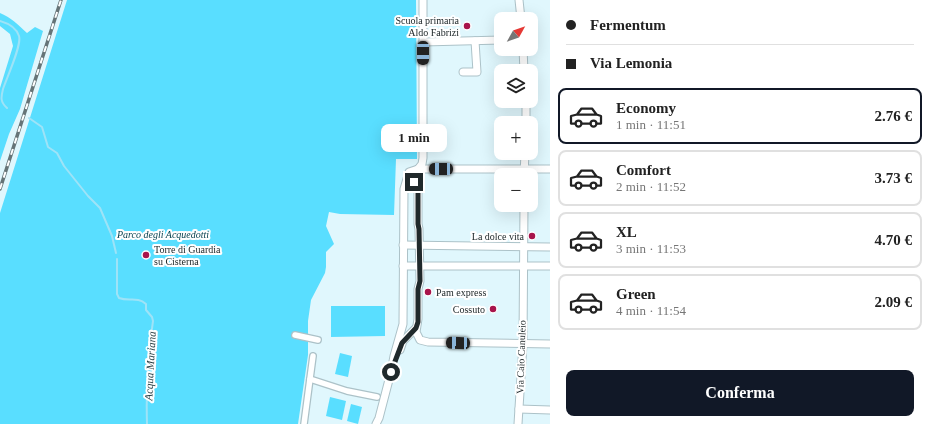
<!DOCTYPE html>
<html lang="it">
<head>
<meta charset="utf-8">
<style>
	:root { --surface:#fff; --page:#f2f2f2; --text:#222; --muted:#767676; --line:#e0e0e0; --accent:#111827 }
	body { margin:0; font-family:Georgia,serif; background:var(--page); color:var(--text); height:100vh; display:flex; flex-direction:column; font-size:15px; white-space:nowrap }
	* { box-sizing:border-box; margin:0 }
	p { font-size:13px; color:var(--muted) }
	.icon { flex:none; width:22px; height:22px; fill:none; stroke:currentColor; stroke-width:2; stroke-linecap:round; stroke-linejoin:round }
	.map { position:relative; flex:1; overflow:hidden }
	.drawer { display:flex; flex-direction:column; background:var(--surface); width:380px }
	.drawer>* { flex:none }
	.hud { display:grid; align-content:center; height:88px; padding:0 16px; background:var(--surface) }
	.needle { width:26px; rotate:50deg }
	.fabs { position:absolute; left:494px; top:12px; display:grid; gap:8px }
	.fabs a { display:grid; place-items:center; width:44px; height:44px; border-radius:8px; background:var(--surface); box-shadow:0 4px 16px #0002; font-size:20px }
	.end { position:absolute; width:18px; height:18px; margin:-9px; border:5px solid #20292b; background:#fff; box-shadow:0 0 0 2px #fff }
	.from { border-radius:50% }
	.bubble { position:absolute; height:28px; border-radius:8px; background:var(--surface); box-shadow:0 4px 16px #0002; font-size:13px; font-weight:800; line-height:28px; text-align:center }
	.car { position:absolute; width:12px; height:24px; margin:-12px -6px; border-radius:5px; box-shadow:0 0 3px 1px #0007; background:linear-gradient(#222 24%,#8ab4d8 0 40%,#222 0 76%,#8ab4d8 0 86%,#222 0) }
	.hud b { display:flex; align-items:center; gap:14px; height:38px; font-size:15px }
	.hud b+b { border-top:1px solid var(--line) }
	.hud i { width:10px; height:10px; background:var(--text) }
	ul { padding:0; list-style:none }
	li { display:flex; align-items:center; gap:12px; height:56px; margin:0 8px 6px; padding:0 8px; border:2px solid var(--line); border-radius:8px }
	li div { flex:1 }
	li b { display:block; font-size:15px }
	li em { font-style:normal; font-weight:800 }
	li.selected { border-color:var(--accent) }
	li>.icon { width:36px; height:36px; stroke-width:1.5 }
	.primary-button { display:flex; gap:8px; margin-top:auto; padding:8px 16px }
	.primary-button a { flex:1; height:46px; border-radius:8px; background:var(--accent); color:#fff; font-size:16px; font-weight:800; line-height:46px; text-align:center }
	main { display:flex; flex:1; min-height:0 }
	.map>svg:first-child { display:block }
	.green { fill:#59deff }
	.lines { fill:none; stroke-linecap:round; stroke-linejoin:round }
	.stream { stroke:#9ee3f7; stroke-width:2 }
	.pedestrian-casing { stroke:#acc2c8; stroke-width:8 }
	.minor-casing { stroke:#acc2c8; stroke-width:9 }
	.pedestrian { stroke:#fff; stroke-width:5.5 }
	.minor { stroke:#fff; stroke-width:7 }
	.rail-casing { stroke:#667477; stroke-width:3.5 }
	.rail { stroke:#fff; stroke-width:2; stroke-dasharray:6; stroke-linecap:butt }
	.route { stroke:#20292b; stroke-width:5 }
	.poi-dot { fill:#a8144b; stroke:#fff; stroke-width:1.5 }
	.labels { text-anchor:middle; dominant-baseline:central; stroke-width:4; stroke-linejoin:round; paint-order:stroke }
	.poi-label { font-size:10px; fill:#20292b; stroke:#fff; text-anchor:end }
	.park-label { font-size:10px; font-style:italic; fill:#003e4c; stroke:#fff }
	.street-label { font-size:10px; fill:#20292b; stroke:#fff }
	.water-label { font-size:11px; font-style:italic; fill:#1f363c; stroke:#fff }
</style>
</head>
<body>
<main>
<div class="map">
<svg width="550" height="424" viewBox="0 0 550 424">
	<rect width="100%" height="100%" fill="#e0f7fd"/>
	<g class="green">
		<polygon points="67,0 416,0 417,159 396,159 394,215 340,214 329,212 326,226 334,244 326,252 326,267 325,273 311,300 308,321 308,355 298,424 0,424 0,213"/>
		<path d="M0 13C12 18 17 24 27 33L35 27 43 31 20 109 9 134 0 161V88L13 46 10 34 0 26Z"/>
		<polygon points="331,306 385,306 385,336 331,337"/>
		<polygon points="340,353 352,356 348,377 335,374"/>
		<polygon points="330,397 346,401 342,420 326,416"/>
		<polygon points="351,404 362,407 358,424 347,421"/>
	</g>
	<g class="lines">
		<g class="stream">
			<path d="M0 21C7 23 16 27 19 36 22 45 7 77 3 89 1 97 0 102 7 108"/>
			<polyline points="29,118 42,127 48,147 57,153 64,166 88,196 100,208 112,236 116,253"/>
			<path d="M117 259V294L119 298C129 302 137 296 146 304V310L152 317 153 321C148 354 146 390 147 424"/>
		</g>
		<defs>
			<g id="pedestrian">
				<polyline points="295,335 318,340"/>
				<polyline points="310,379 347,391 377,397"/>
				<polyline points="304,424 313,356"/>
			</g>
			<g id="minor">
				<polyline points="519,0 521,19"/>
				<polyline points="423,42 501,40"/>
				<polyline points="523,49 524,71"/>
				<polyline points="463,72 477,72 475,41"/>
				<polyline points="526,123 526,101"/>
				<polyline points="418,169 422,164 423,158 423,0"/>
				<polyline points="524,175 525,153"/>
				<polyline points="407,181 416,183 418,189 418,224 419,229 420,281 418,289 418,319 416,332 420,340 428,342 550,344"/>
				<polyline points="403,245 550,247"/>
				<polyline points="403,266 550,266"/>
				<polyline points="400,350 403,341 416,328"/>
				<polyline points="519,409 550,410"/>
				<polyline points="376,424 379,418 391,372 394,356 403,324 404,189 409,172 418,169 550,169"/>
				<polyline points="518,424 523,344 524,205"/>
			</g>
		</defs>
		<use href="#pedestrian" class="pedestrian-casing"/>
		<use href="#minor" class="minor-casing"/>
		<use href="#pedestrian" class="pedestrian"/>
		<use href="#minor" class="minor"/>
		<defs>
			<polyline id="rail" points="0,189 61,0"/>
		</defs>
		<use href="#rail" class="rail-casing"/>
		<use href="#rail" class="rail"/>
	</g>
	<g class="lines">
		<polyline class="route" points="391,372 402,343 416,328 418,322 418,289 420,281 419,229 418,224 418,188 417,185 414,182"/>
	</g>
	<g class="poi-dot">
		<circle cx="467" cy="26" r="4"/>
		<circle cx="532" cy="236" r="4"/>
		<circle cx="146" cy="255" r="4"/>
		<circle cx="428" cy="292" r="4"/>
		<circle cx="493" cy="309" r="4"/>
	</g>
	<g class="labels">
		<g class="poi-label">
			<text x="459" y="20">Scuola primaria<tspan x="459" dy="12">Aldo Fabrizi</tspan></text>
			<text x="524" y="236">La dolce vita</text>
			<text x="154" y="249" text-anchor="start">Torre di Guardia<tspan x="154" dy="12">su Cisterna</tspan></text>
			<text x="436" y="292" text-anchor="start">Pam express</text>
			<text x="485" y="309">Cossuto</text>
		</g>
		<g class="park-label">
			<text x="163" y="234">Parco degli Acquedotti</text>
		</g>
		<g class="street-label">
			<text transform="translate(521 357) rotate(-88)">Via Caio Canuleio</text>
		</g>
		<g class="water-label">
			<text transform="translate(150 366) rotate(-87)">Acqua Mariana</text>
		</g>
	</g>
</svg>
<div class="fabs">
<a><svg class="needle" viewBox="-14 -14 28 28"><path d="M0-13l5 13h-10z" fill="#e53935"/><path d="M0 13l5-13h-10z" fill="#767676"/></svg></a>
<a><svg class="icon" aria-label="layers" viewBox="0 0 24 24"><path d="M12 4l9 5-9 5-9-5zM3 14l9 5 9-5"/></svg></a>
<a>+</a>
<a>−</a>
</div>
<i class="end from" style="left:391px;top:372px"></i>
<i class="end" style="left:414px;top:182px"></i>
<div class="bubble" style="left:381px;top:124px;width:66px">1 min</div>
<i class="car" style="left:423px;top:53px;rotate:180deg"></i>
<i class="car" style="left:441px;top:169px;rotate:270deg"></i>
<i class="car" style="left:458px;top:343px;rotate:272deg"></i>
</div>
<section class="drawer">
<div class="hud">
<b><i class="from"></i>Fermentum</b>
<b><i></i>Via Lemonia</b>
</div>
<ul>
<li class="selected"><svg class="icon" aria-label="car" viewBox="0 0 24 24"><path d="M5 17H2v-5l4-1 3-4h7l3 4 3 1v5h-3M9 17h6M6 11h13"/><circle cx="7" cy="17" r="2"/><circle cx="17" cy="17" r="2"/></svg><div><b>Economy</b><p>1 min · 11:51</p></div><em>2.76 €</em></li>
<li><svg class="icon" aria-label="car" viewBox="0 0 24 24"><path d="M5 17H2v-5l4-1 3-4h7l3 4 3 1v5h-3M9 17h6M6 11h13"/><circle cx="7" cy="17" r="2"/><circle cx="17" cy="17" r="2"/></svg><div><b>Comfort</b><p>2 min · 11:52</p></div><em>3.73 €</em></li>
<li><svg class="icon" aria-label="car" viewBox="0 0 24 24"><path d="M5 17H2v-5l4-1 3-4h7l3 4 3 1v5h-3M9 17h6M6 11h13"/><circle cx="7" cy="17" r="2"/><circle cx="17" cy="17" r="2"/></svg><div><b>XL</b><p>3 min · 11:53</p></div><em>4.70 €</em></li>
<li><svg class="icon" aria-label="car" viewBox="0 0 24 24"><path d="M5 17H2v-5l4-1 3-4h7l3 4 3 1v5h-3M9 17h6M6 11h13"/><circle cx="7" cy="17" r="2"/><circle cx="17" cy="17" r="2"/></svg><div><b>Green</b><p>4 min · 11:54</p></div><em>2.09 €</em></li>
</ul>
<div class="primary-button"><a>Conferma</a></div>
</section>
</main>
</body>
</html>
